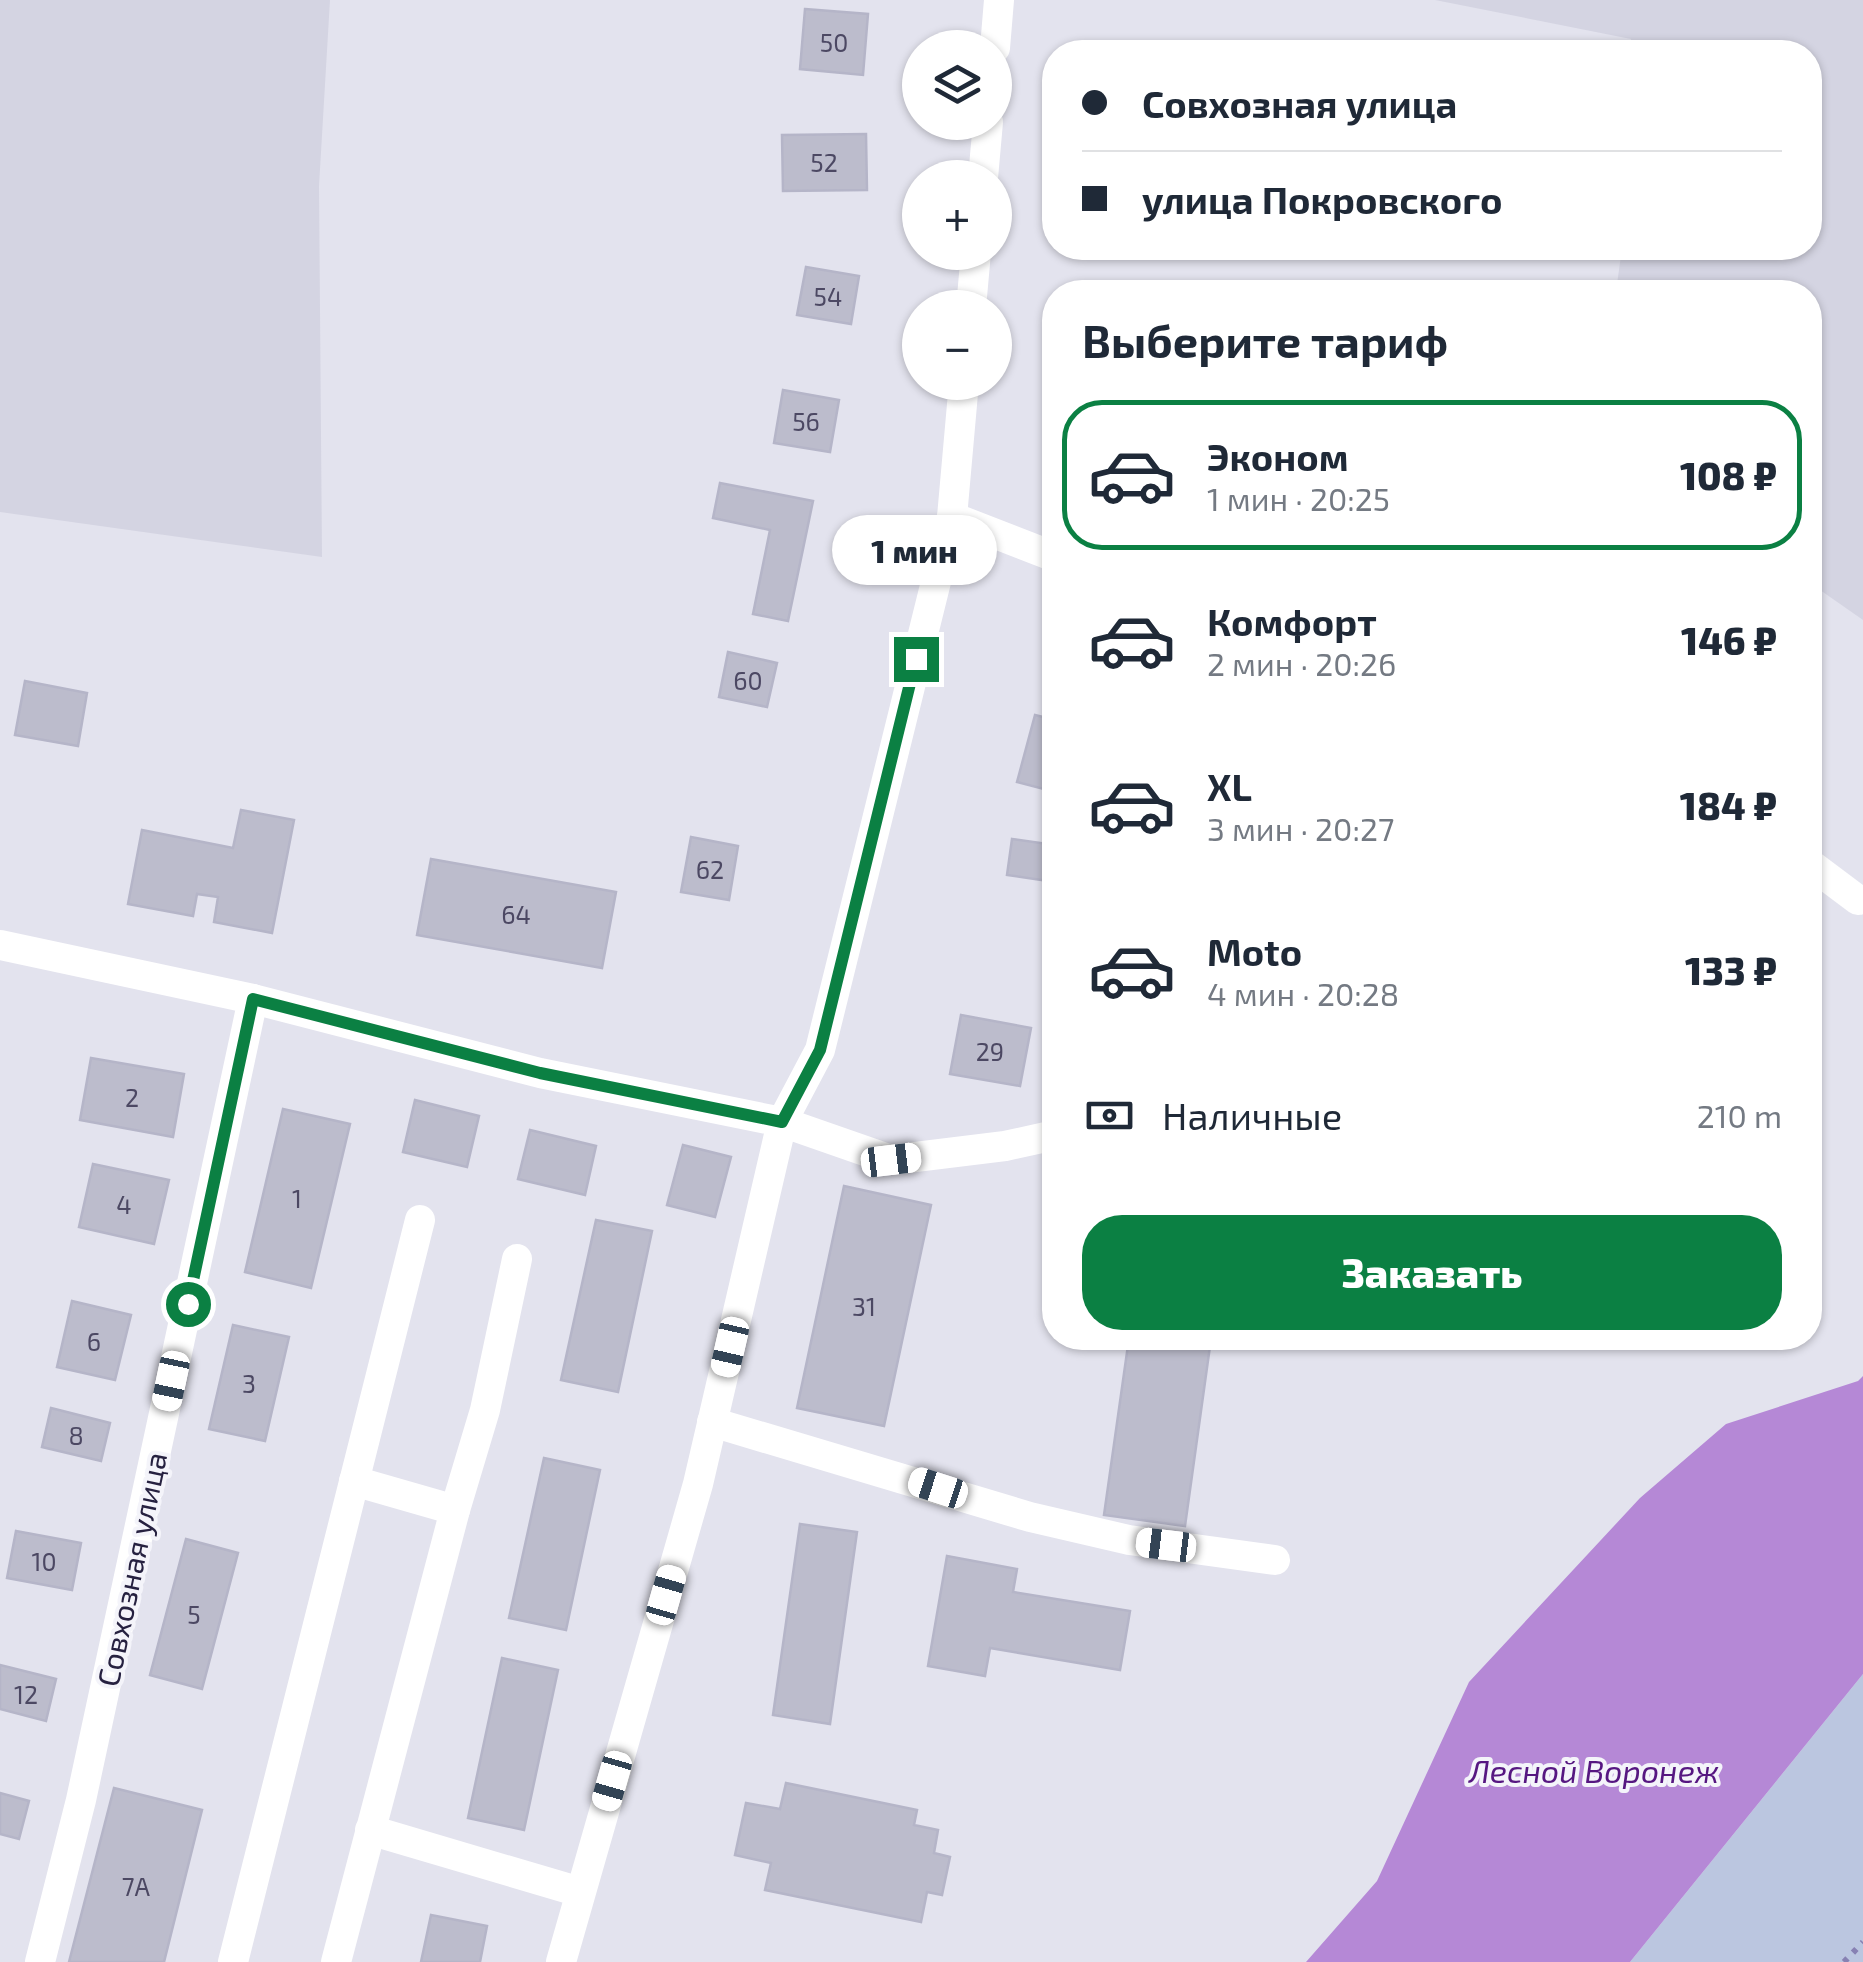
<!DOCTYPE html>
<html lang="ru">
<head>
<meta charset="utf-8">
<style>
	:root { --surface:#fff; --page:#f2f2f3; --text:#1f2937; --muted:#747a83; --line:#e0e1e3; --accent:#0b8043 }
	body { margin:0; font-family:"Exo 2",sans-serif; background:var(--page); color:var(--text); height:100vh; display:flex; flex-direction:column; font-size:38px; white-space:nowrap }
	* { box-sizing:border-box; margin:0 }
	p { font-size:32px; color:var(--muted) }
	.icon { flex:none; width:55px; height:55px; fill:none; stroke:currentColor; stroke-width:2; stroke-linecap:round; stroke-linejoin:round }
	.map { position:relative; flex:1; overflow:hidden }
	.side { position:absolute; left:1042px; top:280px; width:780px; height:1070px; display:flex; flex-direction:column; background:var(--surface); border-radius:40px; box-shadow:0 2px 8px #0004 }
	.side>* { flex:none }
	.top-card { position:absolute; left:1042px; top:40px; width:780px; height:220px; border-radius:40px; box-shadow:0 2px 8px #0004; display:grid; align-content:center; height:220px; padding:0 40px; background:var(--surface) }
	.buttons { position:absolute; left:902px; top:30px; display:grid; gap:20px }
	.buttons a { display:grid; place-items:center; width:110px; height:110px; border-radius:50%; background:var(--surface); box-shadow:0 2px 8px #0004; font-size:50px }
	.end { position:absolute; width:45px; height:45px; margin:-22px; border:12px solid #0b8043; background:#fff; box-shadow:0 0 0 5px #fff }
	.from { border-radius:50% }
	.bubble { position:absolute; height:70px; border-radius:35px; background:var(--surface); box-shadow:0 2px 8px #0004; font-size:32px; font-weight:800; line-height:70px; text-align:center }
	.car { position:absolute; width:30px; height:60px; margin:-30px -15px; border-radius:12px; box-shadow:0 0 8px 2px #0007; background:linear-gradient(#fff 24%,#345 0 40%,#fff 0 76%,#345 0 86%,#fff 0) }
	.top-card b { display:flex; align-items:center; gap:35px; height:95px; font-size:38px }
	.top-card b+b { border-top:2px solid var(--line) }
	.top-card i { width:25px; height:25px; background:var(--text) }
	ul { padding:0; list-style:none }
	li { display:flex; align-items:center; gap:30px; height:150px; margin:0 20px 15px; padding:0 20px; border:5px solid transparent; border-radius:40px }
	li div { flex:1 }
	li b { display:block; font-size:38px }
	li em { font-style:normal; font-weight:800 }
	li.on { border-color:var(--accent) }
	li>.icon { width:90px; height:90px; stroke-width:1.5 }
	h2 { padding:0 40px; font-size:45px; line-height:120px }
	.pay { display:flex; align-items:center; gap:25px; height:110px; padding:0 40px; font-size:38px }
	.pay p { margin-inline-start:auto }
	.button { display:flex; gap:20px; margin-top:auto; padding:20px 40px }
	.button a { flex:1; height:115px; border-radius:40px; background:var(--accent); color:#fff; font-size:40px; font-weight:800; line-height:115px; text-align:center }
	.map>svg:first-child { display:block }
	.built { fill:#d4d4e2 }
	.green { fill:#bbc6e0 }
	.water { fill:#b588d6 }
	.building { fill:#bcbccc; stroke:#b5b5c8; stroke-width:2.5 }
	.lines { fill:none; stroke-linecap:round; stroke-linejoin:round }
	.path { stroke:#8781b3; stroke-width:6; stroke-dasharray:5 8; stroke-linecap:butt }
	.minor { stroke:#fff; stroke-width:30 }
	.route { stroke:#0b8043; stroke-width:12 }
	.labels { text-anchor:middle; dominant-baseline:central; stroke-width:8; stroke-linejoin:round; paint-order:stroke }
	.number-label { font-size:25px; fill:#4c4863 }
	.street-label { font-size:30px; fill:#262140; stroke:#f4f4fa }
	.water-label { font-size:32px; font-style:italic; fill:#561781; stroke:#f4f4fa }
</style>
</head>
<body>
<div class="map">
<svg width="1863" height="1962" viewBox="0 0 1863 1962">
	<rect width="100%" height="100%" fill="#e3e3ee"/>
	<g class="built">
		<polygon points="0,0 330,0 319,186 322,557 0,512"/>
		<polygon points="1435,0 1863,0 1863,620 1810,583 1810,292 1616,292 1622,248 1810,248 1810,52 1629,52 1631,39"/>
	</g>
	<polygon class="green" points="1863,1674 1863,1962 1630,1962"/>
	<polygon class="water" points="1863,1376 1863,1674 1630,1962 1306,1962 1377,1881 1469,1682 1640,1498 1726,1424 1858,1381"/>
	<g class="building">
		<polygon points="805,9 868,14 863,75 800,69"/>
		<polygon points="866,134 867,190 783,191 782,135"/>
		<polygon points="806,267 859,276 851,324 797,315"/>
		<polygon points="1145,282 1189,292 1142,292"/>
		<polygon points="783,390 839,400 830,452 774,443"/>
		<polygon points="720,483 813,501 788,621 753,614 770,530 713,518"/>
		<polygon points="728,652 777,663 767,707 719,697"/>
		<polygon points="25,681 87,693 78,746 15,735"/>
		<polygon points="1035,715 1055,720 1055,792 1017,782"/>
		<polygon points="241,810 294,820 272,933 214,922 218,897 197,894 193,916 128,904 142,830 233,848"/>
		<polygon points="691,837 738,846 729,900 681,892"/>
		<polygon points="1012,839 1055,845 1055,882 1007,875"/>
		<polygon points="431,859 616,892 602,968 417,935"/>
		<polygon points="961,1015 1031,1028 1020,1086 950,1074"/>
		<polygon points="91,1058 184,1074 173,1137 80,1120"/>
		<polygon points="415,1100 479,1116 467,1167 403,1152"/>
		<polygon points="283,1109 350,1124 311,1288 245,1272"/>
		<polygon points="530,1130 596,1146 585,1195 518,1179"/>
		<polygon points="683,1145 731,1157 715,1217 667,1205"/>
		<polygon points="93,1164 169,1180 154,1244 79,1227"/>
		<polygon points="844,1186 931,1205 884,1426 797,1408"/>
		<polygon points="596,1220 652,1231 618,1392 561,1380"/>
		<polygon points="72,1301 131,1315 115,1380 57,1367"/>
		<polygon points="233,1325 289,1337 265,1441 209,1429"/>
		<polygon points="1129,1338 1211,1339 1185,1526 1104,1515"/>
		<polygon points="51,1408 110,1423 101,1461 42,1447"/>
		<polygon points="544,1458 600,1470 566,1630 509,1618"/>
		<polygon points="800,1524 857,1532 830,1724 773,1715"/>
		<polygon points="16,1531 81,1543 72,1590 7,1578"/>
		<polygon points="186,1539 238,1553 202,1689 150,1675"/>
		<polygon points="947,1556 1017,1569 1013,1592 1130,1611 1120,1670 990,1648 985,1676 928,1666"/>
		<polygon points="502,1658 558,1670 524,1830 468,1818"/>
		<polygon points="0,1665 56,1679 46,1721 0,1709"/>
		<polygon points="786,1783 917,1810 914,1825 938,1830 934,1853 950,1857 942,1895 927,1892 921,1922 765,1890 771,1863 735,1855 746,1803 780,1809"/>
		<polygon points="114,1788 202,1810 164,1962 69,1962"/>
		<polygon points="0,1793 29,1801 19,1839 0,1834"/>
		<polygon points="431,1915 487,1926 480,1962 421,1962"/>
	</g>
	<g class="lines">
		<polyline class="path" points="1844,1962 1863,1942"/>
		<g class="minor">
			<polyline points="995,48 999,0"/>
			<polyline points="983,178 988,122"/>
			<polyline points="971,308 976,252"/>
			<polyline points="952,517 1055,557"/>
			<polyline points="1810,864 1858,900"/>
			<polyline points="0,945 253,999 540,1073 782,1122 891,1160 1005,1146 1055,1135"/>
			<polyline points="712,1422 1030,1517 1129,1540 1275,1560"/>
			<polyline points="354,1481 455,1510 485,1410 517,1259"/>
			<polyline points="370,1830 580,1892"/>
			<polyline points="40,1962 81,1800 253,999"/>
			<polyline points="233,1962 420,1220"/>
			<polyline points="336,1962 455,1510"/>
			<polyline points="561,1962 698,1484 782,1122 820,1050 952,517 964,382"/>
		</g>
	</g>
	<g class="lines">
		<polyline class="route" points="188,1304 253,999 540,1073 782,1122 820,1050 916,659"/>
	</g>
	<g class="labels">
		<g class="number-label">
			<text x="834" y="42">50</text>
			<text x="824" y="162">52</text>
			<text x="828" y="296">54</text>
			<text x="806" y="421">56</text>
			<text x="748" y="680">60</text>
			<text x="710" y="869">62</text>
			<text x="516" y="914">64</text>
			<text x="990" y="1051">29</text>
			<text x="132" y="1097">2</text>
			<text x="297" y="1198">1</text>
			<text x="124" y="1204">4</text>
			<text x="864" y="1306">31</text>
			<text x="94" y="1341">6</text>
			<text x="249" y="1383">3</text>
			<text x="76" y="1435">8</text>
			<text x="44" y="1561">10</text>
			<text x="194" y="1614">5</text>
			<text x="26" y="1694">12</text>
			<text x="136" y="1886">7А</text>
		</g>
		<g class="street-label">
			<text transform="translate(131 1569) rotate(-78)">Совхозная улица</text>
		</g>
		<g class="water-label">
			<text x="1594" y="1770">Лесной Воронеж</text>
		</g>
	</g>
</svg>
<div class="buttons">
<a><svg class="icon" aria-label="layers" viewBox="0 0 24 24"><path d="M12 4l9 5-9 5-9-5zM3 14l9 5 9-5"/></svg></a>
<a>+</a>
<a>−</a>
</div>
<i class="end from" style="left:188px;top:1304px"></i>
<i class="end" style="left:916px;top:659px"></i>
<div class="bubble" style="left:832px;top:515px;width:165px">1 мин</div>
<i class="car" style="left:891px;top:1160px;rotate:83deg"></i>
<i class="car" style="left:730px;top:1347px;rotate:193deg"></i>
<i class="car" style="left:171px;top:1381px;rotate:192deg"></i>
<i class="car" style="left:938px;top:1488px;rotate:288deg"></i>
<i class="car" style="left:1166px;top:1545px;rotate:277deg"></i>
<i class="car" style="left:666px;top:1595px;rotate:16deg"></i>
<i class="car" style="left:612px;top:1781px;rotate:196deg"></i>
<div class="top-card">
<b><i class="from"></i>Совхозная улица</b>
<b><i></i>улица Покровского</b>
</div>
<section class="side">
<h2>Выберите тариф</h2>
<ul>
<li class="on"><svg class="icon" aria-label="car" viewBox="0 0 24 24"><path d="M5 17H2v-5l4-1 3-4h7l3 4 3 1v5h-3M9 17h6M6 11h13"/><circle cx="7" cy="17" r="2"/><circle cx="17" cy="17" r="2"/></svg><div><b>Эконом</b><p>1 мин · 20:25</p></div><em>108 ₽</em></li>
<li><svg class="icon" aria-label="car" viewBox="0 0 24 24"><path d="M5 17H2v-5l4-1 3-4h7l3 4 3 1v5h-3M9 17h6M6 11h13"/><circle cx="7" cy="17" r="2"/><circle cx="17" cy="17" r="2"/></svg><div><b>Комфорт</b><p>2 мин · 20:26</p></div><em>146 ₽</em></li>
<li><svg class="icon" aria-label="car" viewBox="0 0 24 24"><path d="M5 17H2v-5l4-1 3-4h7l3 4 3 1v5h-3M9 17h6M6 11h13"/><circle cx="7" cy="17" r="2"/><circle cx="17" cy="17" r="2"/></svg><div><b>XL</b><p>3 мин · 20:27</p></div><em>184 ₽</em></li>
<li><svg class="icon" aria-label="car" viewBox="0 0 24 24"><path d="M5 17H2v-5l4-1 3-4h7l3 4 3 1v5h-3M9 17h6M6 11h13"/><circle cx="7" cy="17" r="2"/><circle cx="17" cy="17" r="2"/></svg><div><b>Moto</b><p>4 мин · 20:28</p></div><em>133 ₽</em></li>
</ul>
<div class="pay"><svg class="icon" aria-label="cash" viewBox="0 0 24 24"><path d="M3 7h18v10H3z"/><circle cx="12" cy="12" r="2"/></svg>Наличные<p>210 m</p></div>
<div class="button"><a>Заказать</a></div>
</section>
</div>
</body>
</html>
